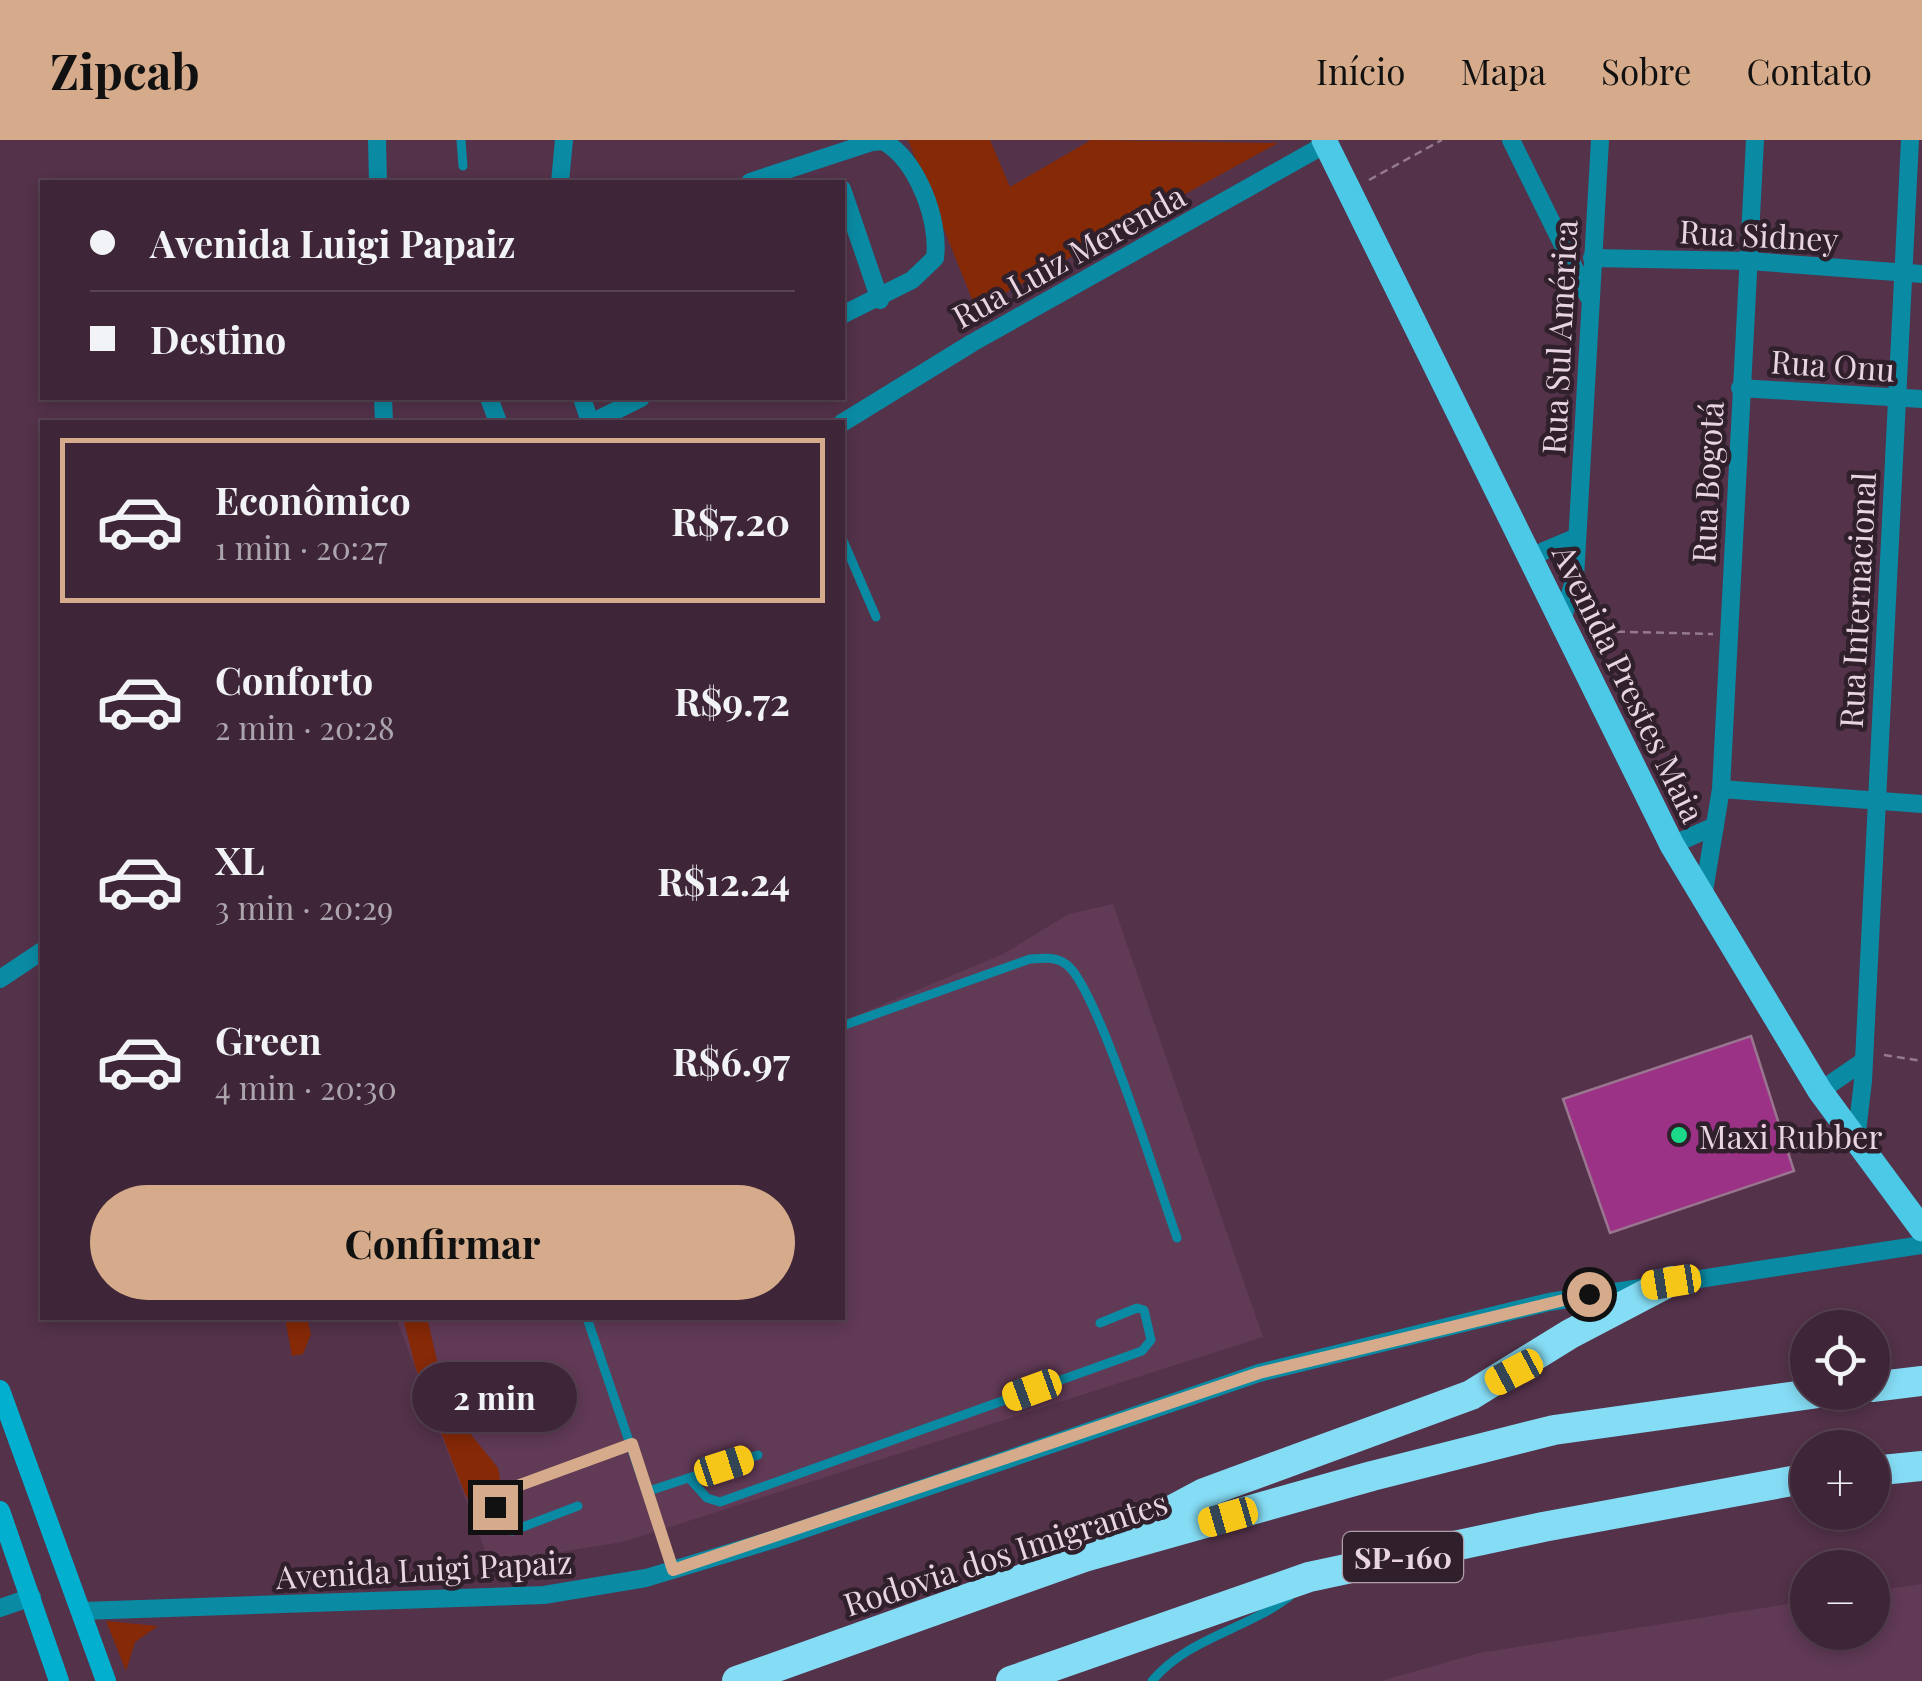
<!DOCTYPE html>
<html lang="pt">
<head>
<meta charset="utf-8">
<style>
	:root { --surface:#3e2638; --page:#452e40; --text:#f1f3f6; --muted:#ada5ae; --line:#574353; --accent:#d6ab8b }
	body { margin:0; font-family:"Playfair Display",serif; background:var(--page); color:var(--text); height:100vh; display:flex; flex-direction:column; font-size:38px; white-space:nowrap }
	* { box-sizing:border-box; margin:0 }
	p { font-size:32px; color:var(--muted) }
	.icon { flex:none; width:55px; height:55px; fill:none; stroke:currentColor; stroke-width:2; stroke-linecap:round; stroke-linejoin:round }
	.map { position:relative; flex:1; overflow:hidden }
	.drawer { position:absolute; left:40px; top:280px; width:805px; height:900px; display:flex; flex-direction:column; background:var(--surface); border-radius:0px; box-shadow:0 5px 15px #0003,0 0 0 2px var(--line) }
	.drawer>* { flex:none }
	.guide { position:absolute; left:40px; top:40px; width:805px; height:220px; border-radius:0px; box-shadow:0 5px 15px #0003,0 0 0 2px var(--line); display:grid; align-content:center; height:220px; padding:0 50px; background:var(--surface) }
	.buttons { position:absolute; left:1790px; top:1170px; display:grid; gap:20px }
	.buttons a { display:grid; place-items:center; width:100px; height:100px; border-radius:50%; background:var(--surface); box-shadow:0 5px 15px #0003,0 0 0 2px var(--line); font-size:50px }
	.end { position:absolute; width:45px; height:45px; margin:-22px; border:12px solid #d6ab8b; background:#111; box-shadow:0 0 0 5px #111 }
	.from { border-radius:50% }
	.bubble { position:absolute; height:70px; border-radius:35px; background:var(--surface); box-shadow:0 5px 15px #0003,0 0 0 2px var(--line); font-size:32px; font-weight:700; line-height:70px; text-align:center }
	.car { position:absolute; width:30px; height:60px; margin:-30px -15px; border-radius:12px; box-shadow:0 0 8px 2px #0007; background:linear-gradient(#f5c518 24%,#345 0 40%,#f5c518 0 76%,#345 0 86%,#f5c518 0) }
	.guide b { display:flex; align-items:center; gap:35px; height:95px; font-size:38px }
	.guide b+b { border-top:2px solid var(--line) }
	.guide i { width:25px; height:25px; background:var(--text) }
	ul { padding:18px 0 0; list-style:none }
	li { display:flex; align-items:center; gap:30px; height:165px; margin:0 20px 15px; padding:0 30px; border:5px solid transparent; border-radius:0px }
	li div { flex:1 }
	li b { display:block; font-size:38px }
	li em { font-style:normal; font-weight:700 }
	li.current { border-color:var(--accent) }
	li>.icon { width:90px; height:90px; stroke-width:1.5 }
	.cta { display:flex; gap:20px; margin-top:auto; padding:20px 50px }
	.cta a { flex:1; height:115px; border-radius:60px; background:var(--accent); color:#111; font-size:40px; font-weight:700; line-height:115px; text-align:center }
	header { display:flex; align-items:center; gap:60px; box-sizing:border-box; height:140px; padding:0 50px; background:var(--accent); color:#111 }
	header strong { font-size:48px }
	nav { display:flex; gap:55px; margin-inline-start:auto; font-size:35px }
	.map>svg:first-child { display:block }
	.built { fill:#613a56 }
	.green { fill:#852907 }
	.building { fill:#9c3285; stroke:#9a758f; stroke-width:2.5 }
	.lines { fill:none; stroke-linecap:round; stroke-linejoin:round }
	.path { stroke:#957a8d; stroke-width:2.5; stroke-dasharray:8 5; stroke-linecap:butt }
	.lane { stroke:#0a8aa3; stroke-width:9 }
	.street { stroke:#0a8aa3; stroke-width:18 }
	.secondary { stroke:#02afcf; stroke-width:20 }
	.primary { stroke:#4bc9e7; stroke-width:25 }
	.highway { stroke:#85ddf5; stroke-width:30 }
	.route { stroke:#d6ab8b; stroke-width:12 }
	.poi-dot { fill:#1ad988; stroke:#2f202b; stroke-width:4 }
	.labels { text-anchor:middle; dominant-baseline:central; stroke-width:9; stroke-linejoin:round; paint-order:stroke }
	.shield { fill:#2f202b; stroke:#b19eab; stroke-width:2.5 }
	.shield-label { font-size:30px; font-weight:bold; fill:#e9d4e2 }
	.street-label { font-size:32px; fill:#e9d4e2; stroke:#2f202b }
	.poi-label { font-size:32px; fill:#e9d4e2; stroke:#2f202b; text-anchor:start }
</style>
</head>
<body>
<header>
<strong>Zipcab</strong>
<nav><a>Início</a><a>Mapa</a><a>Sobre</a><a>Contato</a></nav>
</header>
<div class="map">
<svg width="1922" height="1541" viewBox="0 0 1922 1541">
	<rect width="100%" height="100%" fill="#53324a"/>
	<g class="built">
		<polygon points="1113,764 1263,1197 623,1402 490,1423 396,1178 842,1178 843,881 1003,814 1069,774"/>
		<polygon points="1922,1444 1922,1541 1381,1541 1479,1513 1807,1461 1808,1492 1872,1492 1873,1451"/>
	</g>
	<g class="green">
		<polygon points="908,0 990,0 1010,47 1091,0 1278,3 976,169"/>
		<polygon points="285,1178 307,1178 311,1194 303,1214 292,1216"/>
		<polygon points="403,1178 427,1178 448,1266 498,1328 500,1339 482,1366 471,1364 465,1354 415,1226"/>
		<polygon points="106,1481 158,1486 135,1502 126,1531"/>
	</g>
	<polygon class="building" points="1751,896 1794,1031 1610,1093 1563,959"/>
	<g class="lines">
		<g class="path">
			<polyline points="1369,40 1442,0"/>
			<polyline points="1591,491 1713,494"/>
			<polyline points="1884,915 1922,921"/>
		</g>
		<g class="lane">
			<polyline points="461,0 463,26"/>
			<polyline points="842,398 876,477"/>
			<path d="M842 886 1030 819C1044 818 1056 816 1067 825 1097 847 1160 1051 1177 1098"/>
			<polyline points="587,1178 673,1430"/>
			<polyline points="689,1338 707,1358 720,1362 1142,1211 1151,1200 1144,1170 1137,1168 1100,1183"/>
			<polyline points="649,1351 758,1315"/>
			<polyline points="578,1366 512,1391 496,1377 498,1358 507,1350 632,1304"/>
			<path d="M1152 1541C1188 1498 1245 1490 1289 1457"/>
		</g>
		<g class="street">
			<polyline points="377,0 378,42"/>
			<polyline points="1511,0 1588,156"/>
			<polyline points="560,42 564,0"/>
			<path d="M750 42 872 2 883 1C917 20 940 80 935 118L912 140 842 175"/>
			<polyline points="842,49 880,160"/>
			<polyline points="1592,118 1749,121 1922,134"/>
			<polyline points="1740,248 1922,259"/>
			<polyline points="383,258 384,282"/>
			<polyline points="489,258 498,282"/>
			<polyline points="582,258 590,282"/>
			<polyline points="593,282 641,258"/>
			<polyline points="842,283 972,203 1326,4"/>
			<polyline points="1532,416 1577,397"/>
			<polyline points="1563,477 1575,438 1600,0"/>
			<polyline points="1721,649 1922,664"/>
			<polyline points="1672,705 1715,686"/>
			<polyline points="1703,757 1721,649 1755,0"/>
			<polyline points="0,839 42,811"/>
			<polyline points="1820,951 1861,923"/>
			<polyline points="1856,1000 1863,941 1910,0"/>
			<polyline points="0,1468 32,1457"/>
			<polyline points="82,1471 544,1455 646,1438 775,1399 1259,1233 1549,1162 1922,1105"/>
		</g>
		<g class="secondary">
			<polyline points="0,1250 106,1541"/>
			<polyline points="0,1371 59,1541"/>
		</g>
		<polyline class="primary" points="1324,0 1672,705 1820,951 1922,1089"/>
		<g class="highway">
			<polyline points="1872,1247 1922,1241"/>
			<polyline points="1872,1331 1922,1326"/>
			<polyline points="1131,1392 1204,1353 1471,1255 1570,1194 1671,1141"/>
			<polyline points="737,1541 1084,1417 1372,1336 1554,1290 1826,1252"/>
			<polyline points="1011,1541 1309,1437 1543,1387 1808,1338"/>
		</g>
	</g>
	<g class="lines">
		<polyline class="route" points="495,1367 506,1350 632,1304 673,1430 1259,1233 1589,1154"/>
	</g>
	<circle class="poi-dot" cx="1679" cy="995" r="10"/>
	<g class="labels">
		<rect class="shield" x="1343" y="1392" width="120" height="50" rx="8"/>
		<g class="shield-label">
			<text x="1403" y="1417">SP-160</text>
		</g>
		<g class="street-label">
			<text transform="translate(1759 94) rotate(3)">Rua Sidney</text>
			<text transform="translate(1068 115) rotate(-29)">Rua Luiz Merenda</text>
			<text transform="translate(1558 197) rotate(-87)">Rua Sul América</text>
			<text transform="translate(1833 224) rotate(4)">Rua Onu</text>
			<text transform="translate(1706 342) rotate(-87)">Rua Bogotá</text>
			<text transform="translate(1856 460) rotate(-87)">Rua Internacional</text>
			<text transform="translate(1630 543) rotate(64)">Avenida Prestes Maia</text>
			<text transform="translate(1005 1412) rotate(-18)">Rodovia dos Imigrantes</text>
			<text transform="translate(424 1428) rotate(-3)">Avenida Luigi Papaiz</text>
		</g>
		<g class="poi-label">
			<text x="1699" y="995">Maxi Rubber</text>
		</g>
	</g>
</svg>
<div class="buttons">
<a><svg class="icon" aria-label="locate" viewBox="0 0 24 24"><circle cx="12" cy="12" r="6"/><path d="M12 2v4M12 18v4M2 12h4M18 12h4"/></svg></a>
<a>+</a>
<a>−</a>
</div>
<i class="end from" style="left:1589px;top:1154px"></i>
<i class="end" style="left:495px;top:1367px"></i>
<div class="bubble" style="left:412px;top:1222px;width:165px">2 min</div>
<i class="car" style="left:1671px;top:1142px;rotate:261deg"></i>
<i class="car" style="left:1514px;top:1232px;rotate:242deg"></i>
<i class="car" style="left:1032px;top:1250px;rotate:250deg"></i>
<i class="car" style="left:724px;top:1326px;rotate:72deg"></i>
<i class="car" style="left:1228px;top:1377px;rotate:254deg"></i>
<div class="guide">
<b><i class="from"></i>Avenida Luigi Papaiz</b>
<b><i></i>Destino</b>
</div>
<section class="drawer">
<ul>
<li class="current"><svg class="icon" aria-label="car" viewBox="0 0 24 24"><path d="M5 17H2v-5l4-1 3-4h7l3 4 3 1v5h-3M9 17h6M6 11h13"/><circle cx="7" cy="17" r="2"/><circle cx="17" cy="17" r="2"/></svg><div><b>Econômico</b><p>1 min · 20:27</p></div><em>R$7.20</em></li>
<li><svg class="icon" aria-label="car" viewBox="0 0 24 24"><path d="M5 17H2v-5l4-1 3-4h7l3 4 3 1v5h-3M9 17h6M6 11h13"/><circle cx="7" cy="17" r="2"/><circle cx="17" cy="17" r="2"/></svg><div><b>Conforto</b><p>2 min · 20:28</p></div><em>R$9.72</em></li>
<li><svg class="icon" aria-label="car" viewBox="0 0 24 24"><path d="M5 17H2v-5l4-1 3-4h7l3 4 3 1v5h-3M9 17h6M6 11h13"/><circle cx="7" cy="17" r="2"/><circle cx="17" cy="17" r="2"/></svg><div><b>XL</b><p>3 min · 20:29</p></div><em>R$12.24</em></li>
<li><svg class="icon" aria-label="car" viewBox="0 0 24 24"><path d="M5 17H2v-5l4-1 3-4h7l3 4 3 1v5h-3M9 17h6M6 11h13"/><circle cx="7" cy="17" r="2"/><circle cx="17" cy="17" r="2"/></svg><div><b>Green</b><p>4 min · 20:30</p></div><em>R$6.97</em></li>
</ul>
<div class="cta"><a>Confirmar</a></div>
</section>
</div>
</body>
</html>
